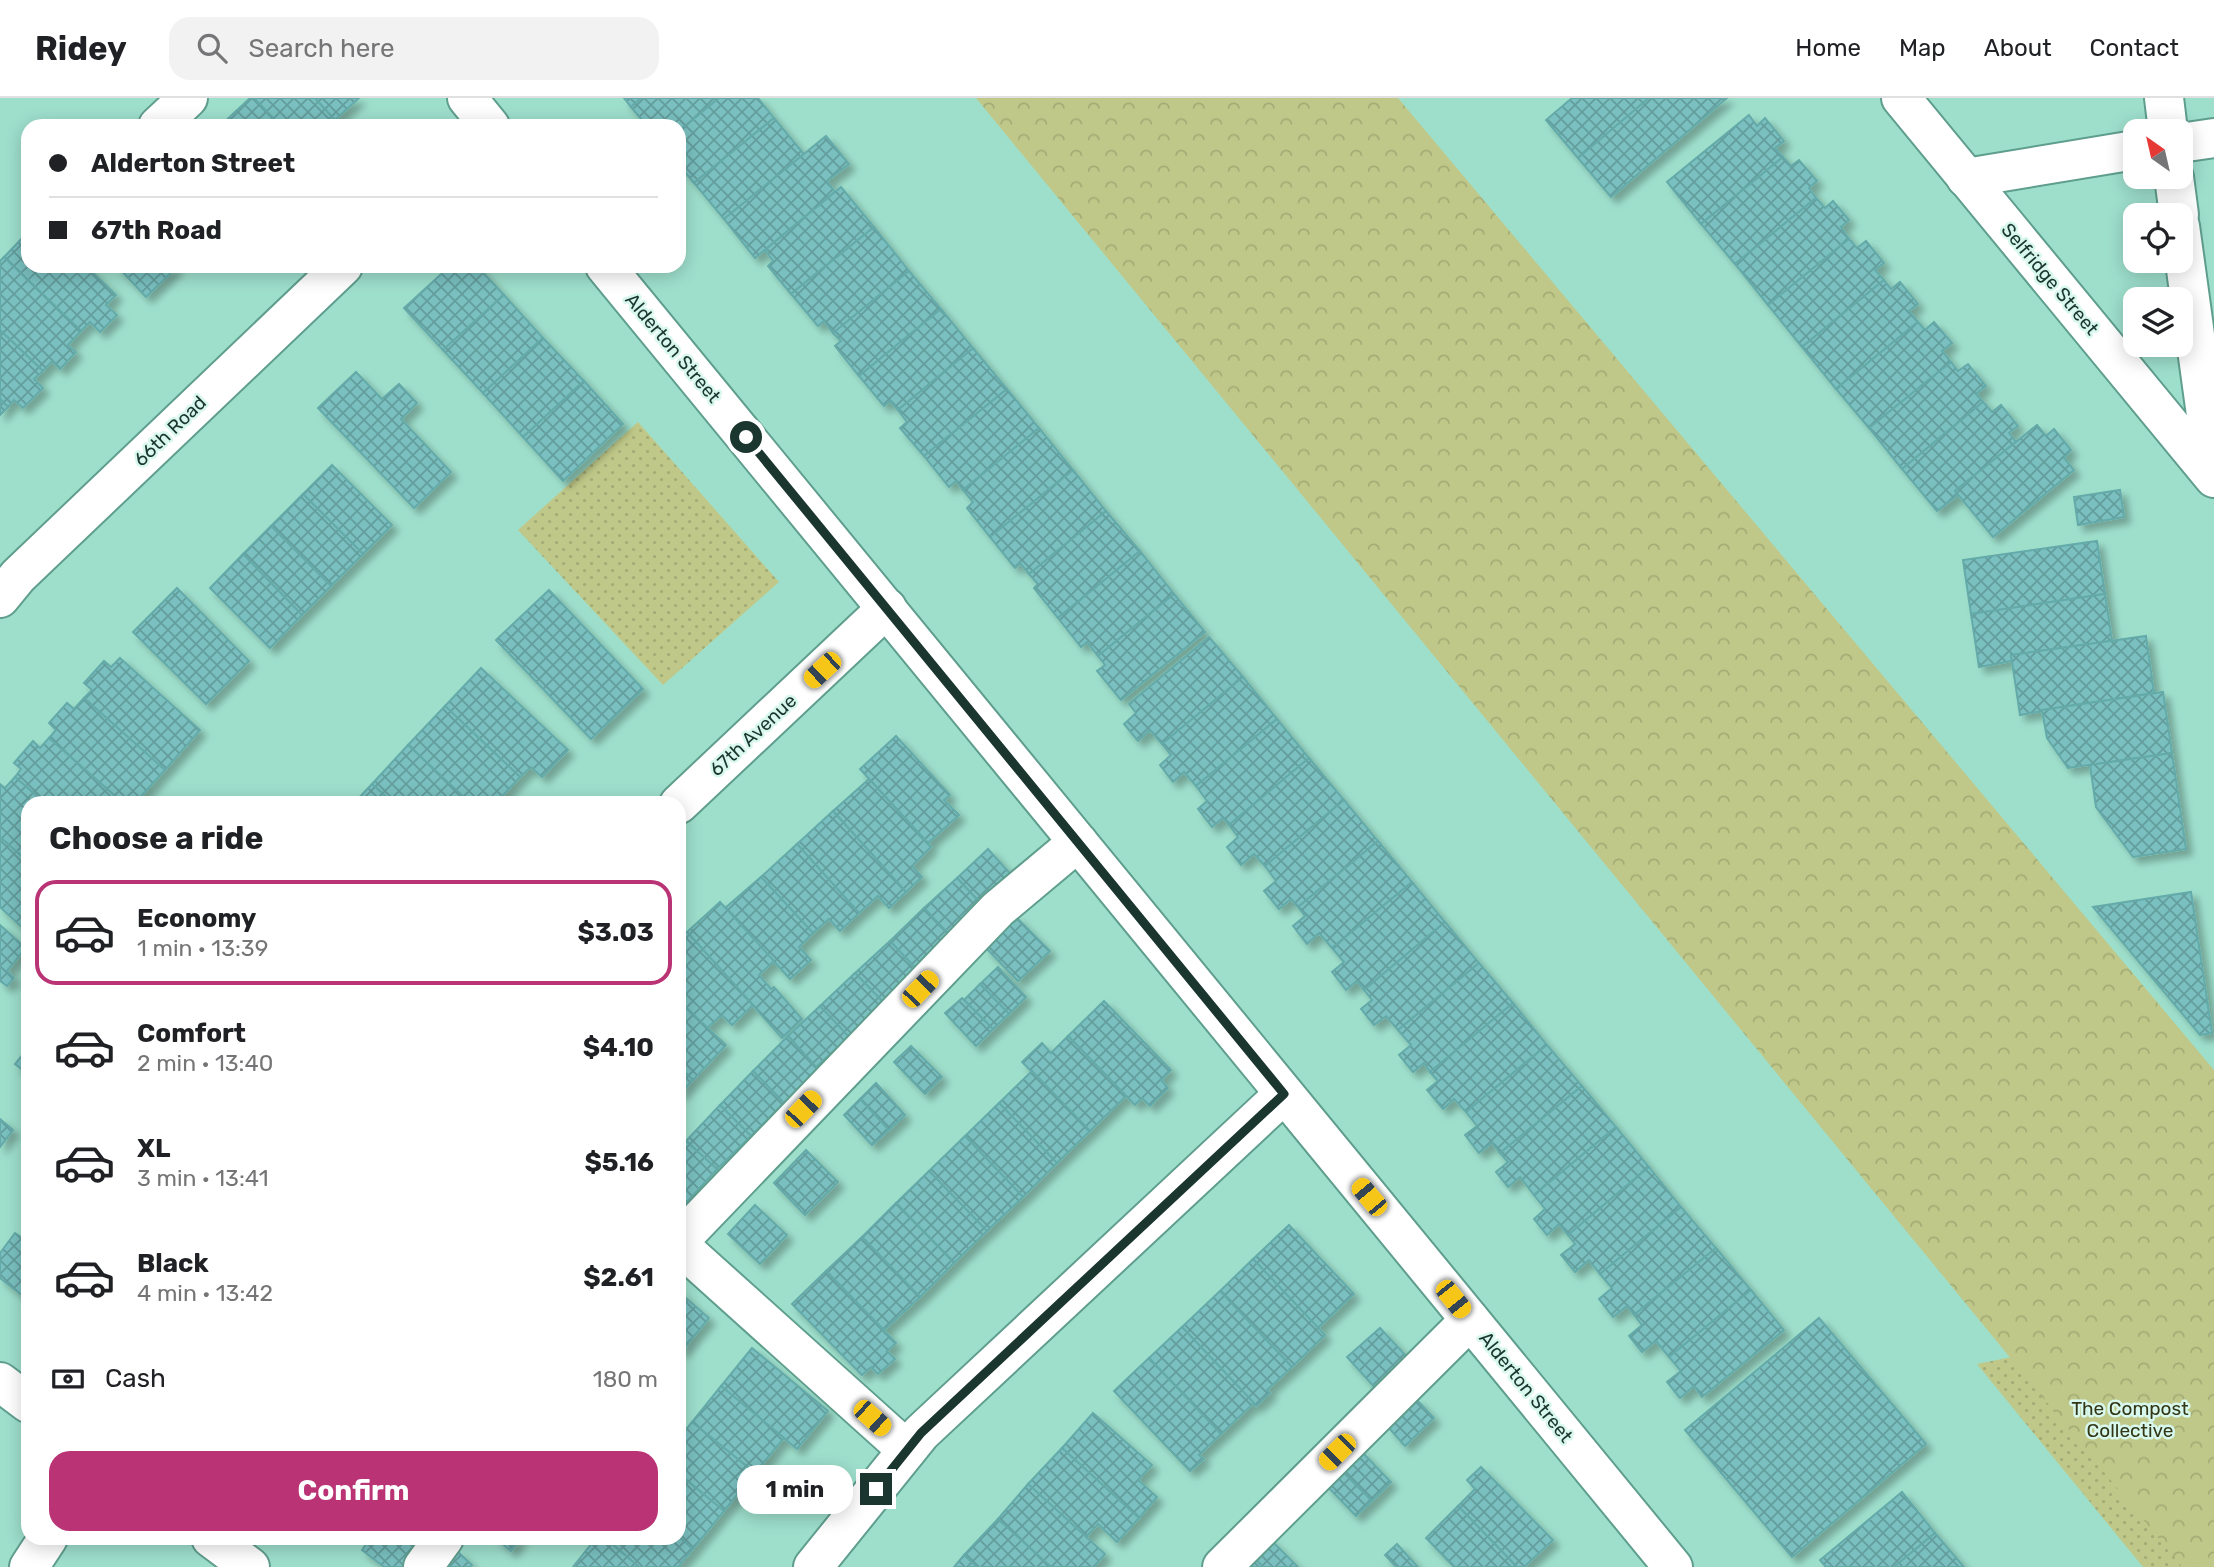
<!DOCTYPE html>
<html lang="en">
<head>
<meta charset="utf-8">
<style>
	:root { --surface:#fff; --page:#f2f2f2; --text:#202124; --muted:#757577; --line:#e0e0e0; --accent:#b93375 }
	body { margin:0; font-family:Rubik,sans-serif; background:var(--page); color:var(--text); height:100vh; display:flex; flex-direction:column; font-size:26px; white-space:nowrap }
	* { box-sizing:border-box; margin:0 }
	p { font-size:23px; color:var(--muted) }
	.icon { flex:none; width:38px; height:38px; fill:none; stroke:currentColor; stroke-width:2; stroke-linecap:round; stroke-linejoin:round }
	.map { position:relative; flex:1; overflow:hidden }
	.panel { position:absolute; left:21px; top:698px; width:665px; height:749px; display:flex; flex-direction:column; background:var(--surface); border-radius:21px; box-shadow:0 4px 18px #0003 }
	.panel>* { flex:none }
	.guide { position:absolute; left:21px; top:21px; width:665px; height:154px; border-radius:21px; box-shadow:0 4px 18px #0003; display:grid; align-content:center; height:154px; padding:0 28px; background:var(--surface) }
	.needle { width:46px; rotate:326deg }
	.controls { position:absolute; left:2123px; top:21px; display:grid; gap:14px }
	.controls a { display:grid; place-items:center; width:70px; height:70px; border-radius:14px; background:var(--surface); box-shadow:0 4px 18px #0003; font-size:35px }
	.end { position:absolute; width:32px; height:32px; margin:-16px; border:9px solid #1b362f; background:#fff; box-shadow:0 0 0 4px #fff }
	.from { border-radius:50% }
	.bubble { position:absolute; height:49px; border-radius:21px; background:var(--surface); box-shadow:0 4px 18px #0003; font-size:23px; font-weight:700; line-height:49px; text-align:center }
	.car { position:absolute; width:21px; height:42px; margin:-21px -10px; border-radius:9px; box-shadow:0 0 5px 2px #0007; background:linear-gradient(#f5c518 24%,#345 0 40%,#f5c518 0 76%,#345 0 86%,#f5c518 0) }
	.guide b { display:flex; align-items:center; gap:24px; height:66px; font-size:26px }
	.guide b+b { border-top:2px solid var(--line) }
	.guide i { width:18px; height:18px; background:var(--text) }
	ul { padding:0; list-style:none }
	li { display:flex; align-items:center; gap:21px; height:105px; margin:0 14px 10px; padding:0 14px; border:4px solid transparent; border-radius:21px }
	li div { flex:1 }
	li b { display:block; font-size:26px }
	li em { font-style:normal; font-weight:700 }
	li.selected { border-color:var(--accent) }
	li>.icon { width:63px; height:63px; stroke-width:1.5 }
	h2 { padding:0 28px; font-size:32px; line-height:84px }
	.pay { display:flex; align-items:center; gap:18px; height:77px; padding:0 28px; font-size:26px }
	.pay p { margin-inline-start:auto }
	.cta { display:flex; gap:14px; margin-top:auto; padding:14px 28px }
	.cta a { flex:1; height:80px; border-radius:21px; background:var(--accent); color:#fff; font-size:28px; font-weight:700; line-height:80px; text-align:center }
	header { display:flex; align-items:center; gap:42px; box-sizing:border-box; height:98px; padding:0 35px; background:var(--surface); border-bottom:2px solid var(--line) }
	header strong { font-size:33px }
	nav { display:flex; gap:38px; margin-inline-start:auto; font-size:24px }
	.search { width:490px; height:63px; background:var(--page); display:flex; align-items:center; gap:18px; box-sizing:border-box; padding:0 24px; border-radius:21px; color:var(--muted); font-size:26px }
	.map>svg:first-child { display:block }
	.grass { fill:url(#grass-dots) }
	.forest { fill:url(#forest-crowns) }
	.building { fill:url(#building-cross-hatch); stroke:#64aaa9; stroke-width:2; filter:url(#shadow) }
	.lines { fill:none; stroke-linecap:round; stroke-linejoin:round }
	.minor-casing { stroke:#5f9e8d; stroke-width:42 }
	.minor { stroke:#fff; stroke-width:38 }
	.route { stroke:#1b362f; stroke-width:9 }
	.labels { text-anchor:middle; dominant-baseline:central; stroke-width:5; stroke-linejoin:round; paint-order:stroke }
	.street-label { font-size:19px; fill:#1b362f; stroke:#d8f8ee }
	.park-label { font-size:19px; fill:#323615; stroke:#d8f8ee }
</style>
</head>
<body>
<header>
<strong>Ridey</strong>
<div class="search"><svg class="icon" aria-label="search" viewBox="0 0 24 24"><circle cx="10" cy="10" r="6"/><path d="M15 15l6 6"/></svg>Search here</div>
<nav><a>Home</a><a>Map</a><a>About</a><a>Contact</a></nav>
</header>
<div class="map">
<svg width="2214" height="1469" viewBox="0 0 2214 1469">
	<defs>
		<pattern id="grass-dots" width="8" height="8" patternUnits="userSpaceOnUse" patternTransform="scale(1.75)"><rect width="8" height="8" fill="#bfc888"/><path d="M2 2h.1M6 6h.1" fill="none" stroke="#a4ac76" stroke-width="1.8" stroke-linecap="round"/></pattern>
		<pattern id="forest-crowns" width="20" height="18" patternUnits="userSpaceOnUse" patternTransform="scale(1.75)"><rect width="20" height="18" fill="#bfc888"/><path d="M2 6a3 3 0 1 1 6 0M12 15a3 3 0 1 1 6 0" fill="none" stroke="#a4ac76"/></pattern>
		<pattern id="building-cross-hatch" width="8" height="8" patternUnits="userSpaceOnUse" patternTransform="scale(1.75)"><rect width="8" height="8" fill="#7ac0c0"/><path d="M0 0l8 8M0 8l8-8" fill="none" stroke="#639d9c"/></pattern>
		<filter id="shadow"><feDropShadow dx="6" dy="6" stdDeviation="3.5" flood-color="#0004"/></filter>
	</defs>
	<rect width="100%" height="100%" fill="#9edfcc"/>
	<g class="grass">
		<polygon points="638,324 779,484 663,587 518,432"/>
		<polygon points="2214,1218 2214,1469 2143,1469 1977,1266"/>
	</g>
	<polygon class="forest" points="976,0 1398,0 2214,972 2214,1469 2182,1469"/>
	<g class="building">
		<polygon points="250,0 254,0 281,28 220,28"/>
		<polygon points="254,0 315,0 335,22 329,28 281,28"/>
		<polygon points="315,0 359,0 335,22"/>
		<polygon points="624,0 641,0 631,9"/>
		<polygon points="641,0 719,0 679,33 679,28 647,28 631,9"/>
		<polygon points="719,0 758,0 774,20 694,85 679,67 679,33"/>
		<polygon points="1572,0 1649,0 1578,60 1546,22"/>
		<polygon points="1649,0 1727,0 1611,99 1578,60"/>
		<polygon points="1749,17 1757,28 1765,20 1784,43 1775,50 1783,59 1701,126 1667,84"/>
		<polygon points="774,20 804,56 724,121 694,85"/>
		<polygon points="826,38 849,66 827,83 835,94 755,160 724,121"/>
		<polygon points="1783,59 1791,68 1799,62 1817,83 1809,90 1816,100 1735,166 1701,126"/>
		<polygon points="841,89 874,129 791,196 768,168 773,163 765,152"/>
		<polygon points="1816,100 1825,110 1833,103 1849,122 1841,129 1849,141 1768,207 1735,166"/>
		<polygon points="874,129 909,173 833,235 824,223 818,228 791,196"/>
		<polygon points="28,134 28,168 86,168 116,197 106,207 117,217 100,234 90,224 81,233 4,159"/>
		<polygon points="1849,141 1857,150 1866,143 1884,165 1875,172 1884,182 1802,249 1768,207"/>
		<polygon points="4,159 81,233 68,247 76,254 60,271 52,263 43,273 0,232 0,163"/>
		<polygon points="117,168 176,168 177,169 146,199"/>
		<polygon points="450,168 477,168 504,197 443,252 404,210"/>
		<polygon points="909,173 941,211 859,278 835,248 841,243 833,235"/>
		<polygon points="1884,182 1891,191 1900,184 1918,206 1909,213 1918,224 1836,291 1802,249"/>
		<polygon points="504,197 543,240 483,295 443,252"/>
		<polygon points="941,211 973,250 898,312 890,303 884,308 859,278"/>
		<polygon points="1918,224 1925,232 1934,224 1952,245 1942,253 1951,264 1869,330 1836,291"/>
		<polygon points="0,232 43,273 34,281 43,290 23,310 14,302 8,309 0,301"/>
		<polygon points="543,240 584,283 523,339 483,295"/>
		<polygon points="973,250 1007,291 924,358 900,330 907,324 898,312"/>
		<polygon points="1951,264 1958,273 1968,266 1986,288 1976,296 1983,304 1902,371 1869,330"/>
		<polygon points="356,274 382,301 399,286 417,305 401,321 451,374 414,410 318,310"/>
		<polygon points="584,283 623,326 563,383 523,339"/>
		<polygon points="1007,291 1039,330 963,392 956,383 949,389 924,358"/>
		<polygon points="0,301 8,309 0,317"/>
		<polygon points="1983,304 1992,314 2001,307 2018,328 2009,335 2016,344 1955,393 1958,397 1937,413 1902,371"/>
		<polygon points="2037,327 2046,338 2054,331 2071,352 2064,360 2074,372 1993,439 1955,393"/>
		<polygon points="1039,330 1073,372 990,439 967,410 973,404 963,392"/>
		<polygon points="332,367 392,427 363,456 303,396"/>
		<polygon points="1073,372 1106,413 1029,476 1020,465 1015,470 990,439"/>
		<polygon points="2120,392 2124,419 2078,427 2074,399"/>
		<polygon points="303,396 363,456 331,488 271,428"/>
		<polygon points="1106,413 1140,453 1058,520 1034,490 1038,486 1029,476"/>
		<polygon points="271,428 331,488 302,517 243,456"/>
		<polygon points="2097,443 2105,496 1971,516 1963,462"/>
		<polygon points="1140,453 1174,496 1098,558 1087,544 1081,549 1058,520"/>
		<polygon points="243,456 302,517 270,550 210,490"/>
		<polygon points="177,490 249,563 206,606 133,534"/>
		<polygon points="549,492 643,591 591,641 496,542"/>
		<polygon points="1174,496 1205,534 1121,602 1097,573 1105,567 1098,558"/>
		<polygon points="2105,496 2112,543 2011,557 2012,563 1979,569 1971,516"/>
		<polygon points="2146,538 2154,595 2042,612 2043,613 2020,617 2011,557"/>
		<polygon points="1209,539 1243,579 1162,646 1150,632 1138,643 1124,626 1136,615 1129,606"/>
		<polygon points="120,560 200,632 165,672 84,600 92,592 84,585 104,563 111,569"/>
		<polygon points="481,570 568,652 542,679 531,669 520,679 445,608"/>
		<polygon points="1243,579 1277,621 1196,688 1184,674 1173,684 1160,667 1171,657 1162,646"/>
		<polygon points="2163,594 2172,655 2068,670 2047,640 2042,612"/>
		<polygon points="84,600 165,672 135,705 123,705 49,640 56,632 49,625 67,605 74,611"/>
		<polygon points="445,608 520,679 497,704 492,700 487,705 470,705 408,647"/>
		<polygon points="1277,621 1309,660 1229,727 1223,720 1212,729 1198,711 1207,703 1196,688"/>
		<polygon points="896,638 950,697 944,702 959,717 928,745 860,671"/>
		<polygon points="49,640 123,705 45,705 15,679 21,671 14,665 33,643 40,650"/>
		<polygon points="408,647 470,705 393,705 372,686"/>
		<polygon points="2172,655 2186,751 2133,759 2096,709 2090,667"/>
		<polygon points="1309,660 1344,702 1265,768 1254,756 1241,767 1227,749 1238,739 1229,727"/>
		<polygon points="15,679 45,705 28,705 28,764 0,739 0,686 5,690"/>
		<polygon points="869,681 931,749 912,768 922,779 906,794 833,713"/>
		<polygon points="372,686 393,705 354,705"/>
		<polygon points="1344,702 1378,743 1298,809 1291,801 1279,811 1264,793 1276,783 1265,768"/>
		<polygon points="833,713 906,794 889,810 878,798 859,815 797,746"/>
		<polygon points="0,739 28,764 28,827 24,831 0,809"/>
		<polygon points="1378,743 1412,784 1332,850 1319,835 1307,846 1293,828 1305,818 1298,809"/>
		<polygon points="797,746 859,815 840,833 829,821 813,835 761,779"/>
		<polygon points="988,751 1015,781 985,810 957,780"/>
		<polygon points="761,779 813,835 799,849 811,862 790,881 725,810"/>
		<polygon points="957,780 985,810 953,841 924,810"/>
		<polygon points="1412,784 1445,824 1364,892 1357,883 1346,892 1332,874 1344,864 1332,850"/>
		<polygon points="2191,794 2212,935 2200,937 2093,809"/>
		<polygon points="720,804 774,863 759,877 771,891 774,889 802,921 782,940 687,834"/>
		<polygon points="924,810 953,841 918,873 890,843"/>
		<polygon points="1015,818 1050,853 1018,883 985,849"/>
		<polygon points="1445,824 1479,865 1398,932 1386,918 1374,927 1361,911 1372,902 1364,892"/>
		<polygon points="0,827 26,850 7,873 14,880 7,888 0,883"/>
		<polygon points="687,834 753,907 732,927 722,917 707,930 679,903 679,841"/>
		<polygon points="890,843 918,873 884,905 855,875"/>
		<polygon points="1479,865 1513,905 1430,974 1424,965 1413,974 1399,957 1411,947 1398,932"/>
		<polygon points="998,869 1026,899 1009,916 980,886"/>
		<polygon points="855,875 884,905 849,939 820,908"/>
		<polygon points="980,886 1009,916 993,931 964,902"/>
		<polygon points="962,900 993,931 976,948 945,915"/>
		<polygon points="679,903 726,947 693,982 679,969"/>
		<polygon points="1104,903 1171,972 1161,982 1168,990 1150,1008 1142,1000 1135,1007 1068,938"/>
		<polygon points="1513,905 1547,947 1466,1014 1454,1001 1443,1011 1427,992 1438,983 1430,974"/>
		<polygon points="820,908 849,939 816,969 788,938"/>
		<polygon points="788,938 818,971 784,1005 753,973"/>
		<polygon points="1068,938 1126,998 1090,1033 1022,964 1042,945 1051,955"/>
		<polygon points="1547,947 1582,988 1500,1055 1492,1045 1479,1055 1465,1037 1477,1028 1466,1014"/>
		<polygon points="911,948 942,979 925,996 894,964"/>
		<polygon points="28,950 28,976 15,966"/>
		<polygon points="679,969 693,982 679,997"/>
		<polygon points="753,973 784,1005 751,1038 720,1007"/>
		<polygon points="1032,973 1090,1033 1057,1065 999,1005"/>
		<polygon points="876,985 905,1017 889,1032 860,1001"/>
		<polygon points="1582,988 1616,1029 1534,1097 1520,1079 1508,1089 1496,1074 1508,1064 1500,1055"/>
		<polygon points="860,1001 889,1032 872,1047 844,1017"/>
		<polygon points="999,1005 1057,1065 1023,1099 965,1038"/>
		<polygon points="720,1007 751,1038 717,1071 686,1043"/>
		<polygon points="0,1021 13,1032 0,1049"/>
		<polygon points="1616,1029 1649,1069 1568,1137 1559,1126 1547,1137 1534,1121 1545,1111 1534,1097"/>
		<polygon points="965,1038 1023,1099 987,1133 929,1073"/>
		<polygon points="686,1043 717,1071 687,1104 679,1097 679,1050"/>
		<polygon points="806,1052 838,1084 805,1117 774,1085"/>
		<polygon points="1649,1069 1681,1109 1600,1176 1589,1162 1575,1174 1561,1157 1575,1146 1568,1137"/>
		<polygon points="929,1073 987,1133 954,1165 896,1105"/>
		<polygon points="679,1097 687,1104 679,1113"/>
		<polygon points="896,1105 954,1165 920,1199 862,1139"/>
		<polygon points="755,1107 787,1137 760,1166 728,1136"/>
		<polygon points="1681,1109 1716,1150 1634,1217 1627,1208 1613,1219 1599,1201 1612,1190 1600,1176"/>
		<polygon points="1289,1127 1354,1196 1318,1230 1253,1161"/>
		<polygon points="15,1135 28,1144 28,1202 0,1180 0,1155"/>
		<polygon points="862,1139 920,1199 884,1232 826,1173"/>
		<polygon points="1716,1150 1751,1192 1669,1259 1656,1243 1642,1254 1629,1238 1642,1227 1634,1217"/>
		<polygon points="1253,1161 1325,1237 1292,1269 1220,1193"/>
		<polygon points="826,1173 896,1245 887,1253 895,1261 878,1276 871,1269 862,1277 792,1206"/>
		<polygon points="1751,1192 1784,1232 1702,1299 1694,1288 1680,1300 1667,1284 1681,1273 1669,1259"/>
		<polygon points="1220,1193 1292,1269 1267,1292 1270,1295 1256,1308 1182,1229"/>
		<polygon points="679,1194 709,1220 681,1254 679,1252"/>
		<polygon points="1819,1220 1926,1346 1792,1459 1685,1332"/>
		<polygon points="1182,1229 1254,1305 1221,1336 1149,1260"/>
		<polygon points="1380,1230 1410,1262 1377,1292 1347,1259"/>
		<polygon points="752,1250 828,1313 797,1351 721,1288"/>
		<polygon points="1149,1260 1221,1336 1199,1357 1204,1361 1190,1373 1114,1293"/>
		<polygon points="721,1288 784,1340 755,1375 692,1324"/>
		<polygon points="1416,1301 1434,1320 1405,1348 1388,1329"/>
		<polygon points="1093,1315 1152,1367 1138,1382 1157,1399 1139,1420 1062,1350"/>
		<polygon points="692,1324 755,1375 724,1413 679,1376 679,1340"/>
		<polygon points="1062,1350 1139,1420 1117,1444 1098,1426 1086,1439 1028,1386"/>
		<polygon points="1359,1351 1391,1384 1372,1403 1340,1371"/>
		<polygon points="1481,1369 1553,1442 1524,1469 1517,1469 1458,1408 1475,1391 1467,1382"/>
		<polygon points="1340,1371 1372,1403 1356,1418 1325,1386"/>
		<polygon points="679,1376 724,1413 693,1451 679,1439"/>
		<polygon points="1028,1386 1105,1456 1094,1469 1051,1469 998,1421"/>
		<polygon points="1902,1394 1935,1435 1894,1469 1826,1469 1820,1462"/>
		<polygon points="1458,1408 1517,1469 1454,1469 1426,1440"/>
		<polygon points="998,1421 1051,1469 977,1469 964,1457"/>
		<polygon points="1935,1435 1964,1469 1894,1469"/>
		<polygon points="679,1439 693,1451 678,1469 639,1469 605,1440"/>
		<polygon points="370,1440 425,1440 408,1469 384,1469 362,1452"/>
		<polygon points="495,1440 521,1440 511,1453"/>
		<polygon points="596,1440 605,1440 639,1469 573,1469"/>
		<polygon points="1269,1440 1298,1469 1263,1469 1252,1457"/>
		<polygon points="1397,1446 1418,1469 1396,1469 1385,1457"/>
		<polygon points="458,1454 472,1467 470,1469 445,1469"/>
		<polygon points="964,1457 977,1469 954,1469"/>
		<polygon points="1252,1457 1263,1469 1240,1469"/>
	</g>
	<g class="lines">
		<defs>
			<g id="minor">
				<polyline points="467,0 490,28"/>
				<polyline points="1901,0 2214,380"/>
				<polyline points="2164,0 2168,33"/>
				<polyline points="158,28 188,0"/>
				<polyline points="2180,45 2214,40"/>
				<polyline points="2174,79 2179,117"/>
				<polyline points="1966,80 2135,52"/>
				<polyline points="2180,128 2214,375"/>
				<polyline points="605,168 1673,1469"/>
				<polyline points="0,500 18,478 343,168"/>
				<polyline points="679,706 887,510"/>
				<polyline points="679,1143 998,811 1078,744"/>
				<polyline points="679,1147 907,1352"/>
				<polyline points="0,1284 28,1305"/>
				<polyline points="211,1440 250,1469"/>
				<polyline points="29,1469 48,1440"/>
				<polyline points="423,1469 444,1440"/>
				<polyline points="813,1469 921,1335 1284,996"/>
				<polyline points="1222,1469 1470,1222"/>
			</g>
		</defs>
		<use href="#minor" class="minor-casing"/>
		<use href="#minor" class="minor"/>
	</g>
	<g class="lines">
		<polyline class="route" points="746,339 1284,996 921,1335 876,1391"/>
	</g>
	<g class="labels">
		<g class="street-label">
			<text transform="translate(2050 181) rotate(50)">Selfridge Street</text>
			<text transform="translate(673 250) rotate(50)">Alderton Street</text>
			<text transform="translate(170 333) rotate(-44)">66th Road</text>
			<text transform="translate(753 637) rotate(-43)">67th Avenue</text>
			<text transform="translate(1526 1289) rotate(51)">Alderton Street</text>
		</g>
		<g class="park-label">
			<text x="2130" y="1310">The Compost<tspan x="2130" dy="22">Collective</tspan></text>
		</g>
	</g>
</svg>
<div class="controls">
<a><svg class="needle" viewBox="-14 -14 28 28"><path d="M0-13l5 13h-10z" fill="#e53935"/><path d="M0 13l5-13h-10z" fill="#757577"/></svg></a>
<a><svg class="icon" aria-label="locate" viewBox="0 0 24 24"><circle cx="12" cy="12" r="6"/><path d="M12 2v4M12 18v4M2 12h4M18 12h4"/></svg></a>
<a><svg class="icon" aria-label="layers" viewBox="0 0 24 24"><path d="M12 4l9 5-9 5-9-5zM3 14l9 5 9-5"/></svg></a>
</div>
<i class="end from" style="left:746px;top:339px"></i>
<i class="end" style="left:876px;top:1391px"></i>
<div class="bubble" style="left:737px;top:1367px;width:116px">1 min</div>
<i class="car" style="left:822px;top:572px;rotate:227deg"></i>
<i class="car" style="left:920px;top:891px;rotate:44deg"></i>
<i class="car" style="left:803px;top:1011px;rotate:44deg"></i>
<i class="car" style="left:1369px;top:1099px;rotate:320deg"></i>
<i class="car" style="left:1453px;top:1201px;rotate:141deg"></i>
<i class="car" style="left:872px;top:1320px;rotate:132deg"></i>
<i class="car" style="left:1337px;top:1354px;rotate:225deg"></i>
<div class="guide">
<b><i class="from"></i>Alderton Street</b>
<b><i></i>67th Road</b>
</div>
<section class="panel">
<h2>Choose a ride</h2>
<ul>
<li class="selected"><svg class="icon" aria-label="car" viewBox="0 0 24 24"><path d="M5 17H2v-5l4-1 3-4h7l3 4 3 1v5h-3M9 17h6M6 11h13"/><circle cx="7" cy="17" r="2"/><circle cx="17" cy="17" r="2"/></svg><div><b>Economy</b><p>1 min · 13:39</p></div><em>$3.03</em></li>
<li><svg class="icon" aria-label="car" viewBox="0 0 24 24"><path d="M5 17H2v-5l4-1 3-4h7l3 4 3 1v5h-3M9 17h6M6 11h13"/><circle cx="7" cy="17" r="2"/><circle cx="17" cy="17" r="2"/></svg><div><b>Comfort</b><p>2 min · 13:40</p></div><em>$4.10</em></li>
<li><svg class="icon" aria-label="car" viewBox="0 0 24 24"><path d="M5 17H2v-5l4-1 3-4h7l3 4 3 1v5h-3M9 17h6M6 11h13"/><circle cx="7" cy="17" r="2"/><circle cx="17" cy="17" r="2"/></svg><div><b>XL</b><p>3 min · 13:41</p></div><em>$5.16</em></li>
<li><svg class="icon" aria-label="car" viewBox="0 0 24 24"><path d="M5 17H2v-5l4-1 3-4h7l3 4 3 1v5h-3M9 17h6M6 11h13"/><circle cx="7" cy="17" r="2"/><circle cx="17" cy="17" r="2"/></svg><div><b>Black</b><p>4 min · 13:42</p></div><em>$2.61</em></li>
</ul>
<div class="pay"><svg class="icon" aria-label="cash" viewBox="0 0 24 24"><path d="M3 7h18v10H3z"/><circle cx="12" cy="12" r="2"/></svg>Cash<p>180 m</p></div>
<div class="cta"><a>Confirm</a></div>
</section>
</div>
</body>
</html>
